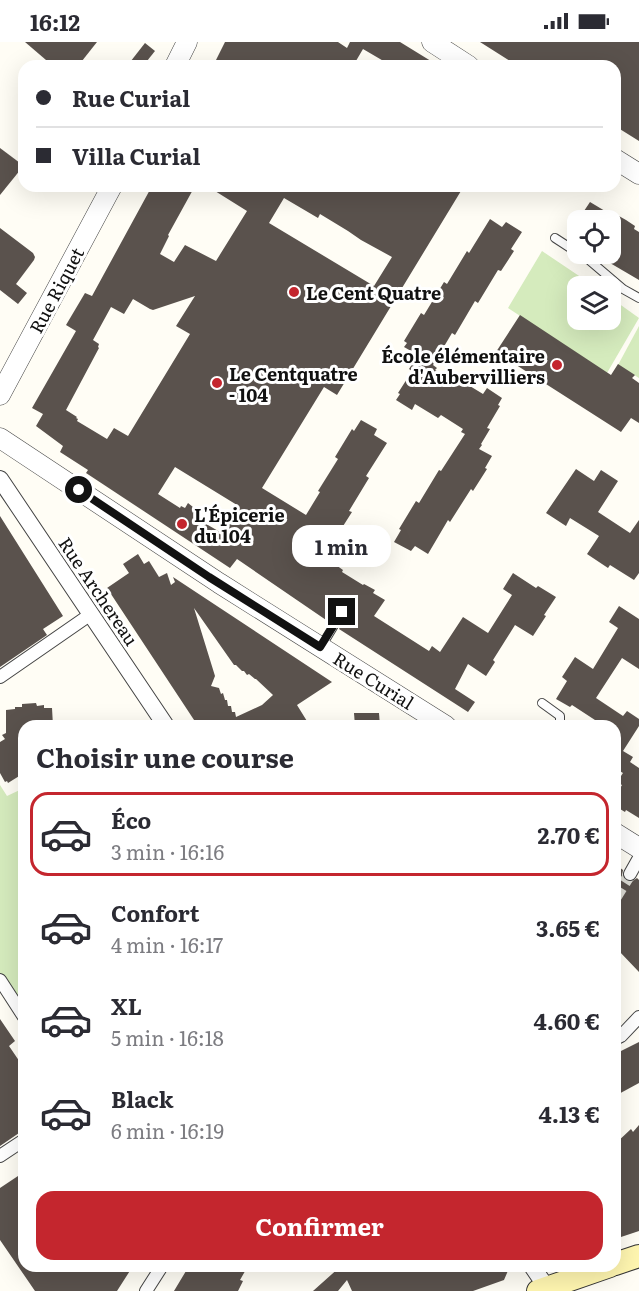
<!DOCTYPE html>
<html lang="fr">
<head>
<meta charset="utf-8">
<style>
	:root { --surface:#fff; --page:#f2f2f3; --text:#2b2b33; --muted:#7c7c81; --line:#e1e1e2; --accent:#c4262e }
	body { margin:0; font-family:Literata,serif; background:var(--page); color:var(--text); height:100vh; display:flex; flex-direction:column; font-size:22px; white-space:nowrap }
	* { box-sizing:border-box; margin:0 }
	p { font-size:20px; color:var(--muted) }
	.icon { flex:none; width:33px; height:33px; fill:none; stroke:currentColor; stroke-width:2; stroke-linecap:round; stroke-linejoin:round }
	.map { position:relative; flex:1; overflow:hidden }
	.drawer { position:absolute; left:18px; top:678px; width:603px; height:552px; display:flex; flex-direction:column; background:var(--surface); border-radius:18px; box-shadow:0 6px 24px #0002 }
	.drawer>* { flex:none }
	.top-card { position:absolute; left:18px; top:18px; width:603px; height:132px; border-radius:18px; box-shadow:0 6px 24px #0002; display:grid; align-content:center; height:132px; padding:0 18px; background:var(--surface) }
	.buttons { position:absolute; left:567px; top:168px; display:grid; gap:12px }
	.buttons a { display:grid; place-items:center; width:54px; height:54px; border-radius:12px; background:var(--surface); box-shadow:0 6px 24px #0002; font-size:30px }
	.end { position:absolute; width:27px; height:27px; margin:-14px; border:8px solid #111; background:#fff; box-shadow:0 0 0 3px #fff }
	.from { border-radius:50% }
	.bubble { position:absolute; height:42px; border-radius:18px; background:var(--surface); box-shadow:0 6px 24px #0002; font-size:20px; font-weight:700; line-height:42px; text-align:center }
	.top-card b { display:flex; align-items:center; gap:21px; height:57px; font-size:22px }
	.top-card b+b { border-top:2px solid var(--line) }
	.top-card i { width:15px; height:15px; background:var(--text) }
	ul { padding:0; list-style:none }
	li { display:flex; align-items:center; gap:18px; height:84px; margin:0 12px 9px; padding:0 6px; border:3px solid transparent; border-radius:18px }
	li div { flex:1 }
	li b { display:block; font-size:22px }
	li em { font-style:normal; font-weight:700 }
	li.on { border-color:var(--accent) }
	li>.icon { width:54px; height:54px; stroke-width:1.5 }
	h2 { padding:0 18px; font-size:27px; line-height:72px }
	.cta { display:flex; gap:12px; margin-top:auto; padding:12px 18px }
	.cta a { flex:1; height:69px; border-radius:18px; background:var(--accent); color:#fff; font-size:24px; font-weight:700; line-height:69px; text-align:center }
	.status { display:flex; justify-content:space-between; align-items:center; height:42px; padding:0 30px; background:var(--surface); direction:ltr }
	.status svg { height:16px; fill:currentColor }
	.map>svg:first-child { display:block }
	.green { fill:#d5ebbd }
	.building { fill:#5a524d; fill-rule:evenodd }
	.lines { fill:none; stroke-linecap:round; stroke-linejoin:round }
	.pedestrian-tunnel { stroke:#dbdad3; stroke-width:12; stroke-dasharray:12 6; stroke-linecap:butt }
	.service-casing { stroke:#444; stroke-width:10 }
	.pedestrian-casing { stroke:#444; stroke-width:14 }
	.minor-casing { stroke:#444; stroke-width:18 }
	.tertiary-casing { stroke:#444; stroke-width:21 }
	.secondary-casing { stroke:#333; stroke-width:24 }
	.service { stroke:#fff; stroke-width:8 }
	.pedestrian { stroke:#fff; stroke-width:12 }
	.minor { stroke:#fff; stroke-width:16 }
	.tertiary { stroke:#fff; stroke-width:20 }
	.secondary { stroke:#fff6b0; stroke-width:22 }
	.route { stroke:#111; stroke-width:8 }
	.poi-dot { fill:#c4262e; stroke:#fff; stroke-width:2 }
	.labels { text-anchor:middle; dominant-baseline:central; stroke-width:6; stroke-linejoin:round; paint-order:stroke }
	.street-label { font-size:18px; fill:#111; stroke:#fff }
	.poi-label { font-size:18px; font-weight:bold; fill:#111; stroke:#fff; text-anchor:start }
</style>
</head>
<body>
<div class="status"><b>16:12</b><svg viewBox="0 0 49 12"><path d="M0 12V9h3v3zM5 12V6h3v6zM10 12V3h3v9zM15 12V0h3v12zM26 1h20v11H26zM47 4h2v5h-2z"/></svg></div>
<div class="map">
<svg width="639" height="1249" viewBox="0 0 639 1249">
	<rect width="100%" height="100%" fill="#fffdf5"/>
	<g class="green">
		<polygon points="542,209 594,244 578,244 578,278 610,278 611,256 639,276 607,331 508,266"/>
		<polygon points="639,284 639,336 618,323"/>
		<polygon points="0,743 7,754 24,746 24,949 16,955 0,949"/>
	</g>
	<g class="building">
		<polygon points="25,0 97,0 78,24 53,24"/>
		<polygon points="225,0 338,0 347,6 350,0 400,0 439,24 392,24 363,7 353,24 213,24"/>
		<polygon points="480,0 639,0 639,99 615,84 615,24 518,24"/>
		<polygon points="145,1 155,9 143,24 127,24"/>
		<polygon points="0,106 20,121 21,127 0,153"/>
		<path d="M152 144H195L168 193 169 194 160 212 174 220 185 203 216 219 247 169 207 144H464L337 353 324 345 262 446 306 473 320 450 318 449 338 417 335 415 352 387 354 389 361 378 377 387 374 393 387 401 366 434 369 436 349 469 352 470 338 492 336 491 322 513 343 528 342 530 363 543 364 542 375 548 373 551 385 558 374 574 429 609 432 604 440 610 463 575 488 591 512 553 503 547 513 531 536 546 538 544 556 555 544 573 546 574 533 594 515 583 493 618 495 620 486 634 468 622 455 647 475 660 468 670 339 587 348 573V567L346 565 343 564 338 565 329 580 237 517 230 526 86 431 88 428 60 410 63 404 36 384 43 372 32 366 76 289 66 283 85 251 92 254ZM284 156 318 176 320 172 348 189 361 198 392 215 374 244 269 181ZM195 254 176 284 190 292 128 394 114 386 107 397 77 379 78 377 76 376 77 375 66 368 99 306 98 305 99 302 93 298 111 265 124 272 133 257 150 267 153 268ZM175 425 237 463 220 490 194 475 198 469 188 461 185 466 181 464 180 466 158 452Z"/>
		<polygon points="590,160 610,172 610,169 626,178 635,184 634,187 639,190 639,238 610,221 610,178 578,178"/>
		<polygon points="490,177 502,185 506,180 522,190 511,207 514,209 501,229 498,228 478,261 475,259 455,293 452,291 433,323 437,326 435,328 458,342 460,338 483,352 487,346 502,356 498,363 500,364 487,386 490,387 481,402 482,403 479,407 492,414 485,426 487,427 473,449 471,447 450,480 448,478 428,512 415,504 411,509 394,500 401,488 399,487 416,459 419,461 439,428 441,429 465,392 461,390 463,387 441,373 438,376 415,362 412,368 396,358 400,352 398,351 412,329 409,327 418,313 404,305 407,301 404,299 421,271 424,273 444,240 447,242 467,209 469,211"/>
		<polygon points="0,186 33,211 35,215 34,218 16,242 27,251 18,262 0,248"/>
		<polygon points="520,273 611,333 618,322 635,333 632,336 639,341 639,381 631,376 621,390 496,310"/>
		<polygon points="576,427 594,439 601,428 618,439 598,470 630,491 639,478 639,531 634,538 610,523 608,526 587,512 599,494 570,476 566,484 546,471"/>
		<polygon points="0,474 63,574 43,587 47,593 0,625"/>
		<path d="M138 512 144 522 149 519 159 535 167 531 171 543 175 540 173 535 332 640 297 663 310 684H198L107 546 129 531 123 522ZM194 566 234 623H236L242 629H244L247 633 249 632 255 637H256L273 653 262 663 236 675 235 670H232L231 664H228L227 658H225L223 651 221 652 219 646 211 644 215 634Z"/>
		<polygon points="619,564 639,577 639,627 622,616 596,656 623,674 627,669 639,677 639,684 623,709 633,715 630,720 639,726 639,776 626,768 625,770 615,764 615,755 622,743 617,740 623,731 615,726 615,684 592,684 595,678 572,663 570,665 556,657 567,639 562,635 575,615 593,627 618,586 609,580"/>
		<polygon points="36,661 37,664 44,663 44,666 52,666 53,684 24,684 24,731 8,741 7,739 5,740 0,731 0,700 5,697 2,693 6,691 6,668 15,667 15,665 22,665 22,662"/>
		<polygon points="354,671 379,671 380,684 355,684"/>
		<polygon points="615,822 623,828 622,833 625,839 631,840 637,836 639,838 639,930 619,909 615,908 615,876 618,866 615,864"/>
		<polygon points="0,977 15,999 9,1004 24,1026 24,1090 19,1091 0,1104"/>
		<polygon points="639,1000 639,1041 615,1054 615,1012"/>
		<polygon points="639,1083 639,1189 615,1197 615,1102 631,1087 633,1090"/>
		<polygon points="24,1130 24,1224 133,1224 117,1249 35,1249 0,1198 0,1146"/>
		<polygon points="189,1224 248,1224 240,1238 243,1239 238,1249 174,1249"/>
		<polygon points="341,1224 510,1224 504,1238 473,1249 352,1249 347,1238 338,1249 313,1249"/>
	</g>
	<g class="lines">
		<polyline class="pedestrian-tunnel" points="615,856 630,832"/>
		<defs>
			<g id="service">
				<polyline points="555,196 578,211"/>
				<polyline points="579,212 589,218 623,247 639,256"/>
				<polyline points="321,605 342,570"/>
				<polyline points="542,661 560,674 560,684"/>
			</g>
			<g id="pedestrian">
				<polyline points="0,635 91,572"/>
				<polyline points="630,832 639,816"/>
				<polyline points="0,938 24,975"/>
				<polyline points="615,997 621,994 639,975"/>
				<polyline points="0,1114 24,1098"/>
				<polyline points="146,1249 162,1224"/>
			</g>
			<g id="minor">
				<polyline points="0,437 166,684"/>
				<polyline points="532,1224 549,1249"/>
			</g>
			<g id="tertiary">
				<polyline points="432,0 469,24"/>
				<polyline points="175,24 187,0"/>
				<polyline points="615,117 639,132"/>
				<polyline points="0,353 112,144"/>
				<polyline points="0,396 219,541 446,684"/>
				<polyline points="615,791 639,806"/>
			</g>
			<g id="secondary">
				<polyline points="615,1222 639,1214"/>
				<polyline points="538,1249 610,1224"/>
			</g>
		</defs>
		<use href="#service" class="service-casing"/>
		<use href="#pedestrian" class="pedestrian-casing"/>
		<use href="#minor" class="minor-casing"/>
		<use href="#tertiary" class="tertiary-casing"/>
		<use href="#secondary" class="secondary-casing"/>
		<use href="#service" class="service"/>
		<use href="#pedestrian" class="pedestrian"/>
		<use href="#minor" class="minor"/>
		<use href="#tertiary" class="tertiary"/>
		<use href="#secondary" class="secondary"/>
	</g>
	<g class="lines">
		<polyline class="route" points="79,448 209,535 320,605 342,570"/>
	</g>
	<g class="poi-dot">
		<circle cx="294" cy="250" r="6"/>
		<circle cx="557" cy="323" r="6"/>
		<circle cx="217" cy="341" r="6"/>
		<circle cx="182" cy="482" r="6"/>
	</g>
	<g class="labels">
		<g class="street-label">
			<text transform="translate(56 248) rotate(-62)">Rue Riquet</text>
			<text transform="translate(99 549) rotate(56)">Rue Archereau</text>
			<text transform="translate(374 638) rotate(32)">Rue Curial</text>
		</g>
		<g class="poi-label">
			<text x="306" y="250">Le Cent Quatre</text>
			<text x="545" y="313" text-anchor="end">École élémentaire<tspan x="545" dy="21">d'Aubervilliers</tspan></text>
			<text x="229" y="331">Le Centquatre<tspan x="229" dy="21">- 104</tspan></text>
			<text x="194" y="472">L'Épicerie<tspan x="194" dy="21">du 104</tspan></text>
		</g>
	</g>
</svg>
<div class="buttons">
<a><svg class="icon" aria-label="locate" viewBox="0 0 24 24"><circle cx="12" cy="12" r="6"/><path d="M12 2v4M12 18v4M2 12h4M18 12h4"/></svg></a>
<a><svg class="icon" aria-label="layers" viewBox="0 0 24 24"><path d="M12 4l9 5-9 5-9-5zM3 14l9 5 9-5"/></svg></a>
</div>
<i class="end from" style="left:79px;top:448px"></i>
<i class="end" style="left:342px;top:570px"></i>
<div class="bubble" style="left:292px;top:483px;width:99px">1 min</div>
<div class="top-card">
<b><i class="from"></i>Rue Curial</b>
<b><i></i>Villa Curial</b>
</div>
<section class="drawer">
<h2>Choisir une course</h2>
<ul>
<li class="on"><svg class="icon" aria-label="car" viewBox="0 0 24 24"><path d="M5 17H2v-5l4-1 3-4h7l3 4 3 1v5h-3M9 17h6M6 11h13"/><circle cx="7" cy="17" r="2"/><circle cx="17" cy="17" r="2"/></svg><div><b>Éco</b><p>3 min · 16:16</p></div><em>2.70 €</em></li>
<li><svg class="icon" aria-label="car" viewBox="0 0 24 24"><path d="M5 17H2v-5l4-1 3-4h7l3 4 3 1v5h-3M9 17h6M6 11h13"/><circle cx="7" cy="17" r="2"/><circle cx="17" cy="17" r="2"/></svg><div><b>Confort</b><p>4 min · 16:17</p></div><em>3.65 €</em></li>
<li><svg class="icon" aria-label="car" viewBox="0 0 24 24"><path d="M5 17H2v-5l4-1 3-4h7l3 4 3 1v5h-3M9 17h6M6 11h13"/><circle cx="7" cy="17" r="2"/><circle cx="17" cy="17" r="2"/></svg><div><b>XL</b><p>5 min · 16:18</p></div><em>4.60 €</em></li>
<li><svg class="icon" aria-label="car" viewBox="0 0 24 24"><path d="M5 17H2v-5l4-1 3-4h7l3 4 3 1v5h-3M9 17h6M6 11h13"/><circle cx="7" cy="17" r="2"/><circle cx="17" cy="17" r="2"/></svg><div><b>Black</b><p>6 min · 16:19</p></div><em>4.13 €</em></li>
</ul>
<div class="cta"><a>Confirmer</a></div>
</section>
</div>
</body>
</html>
